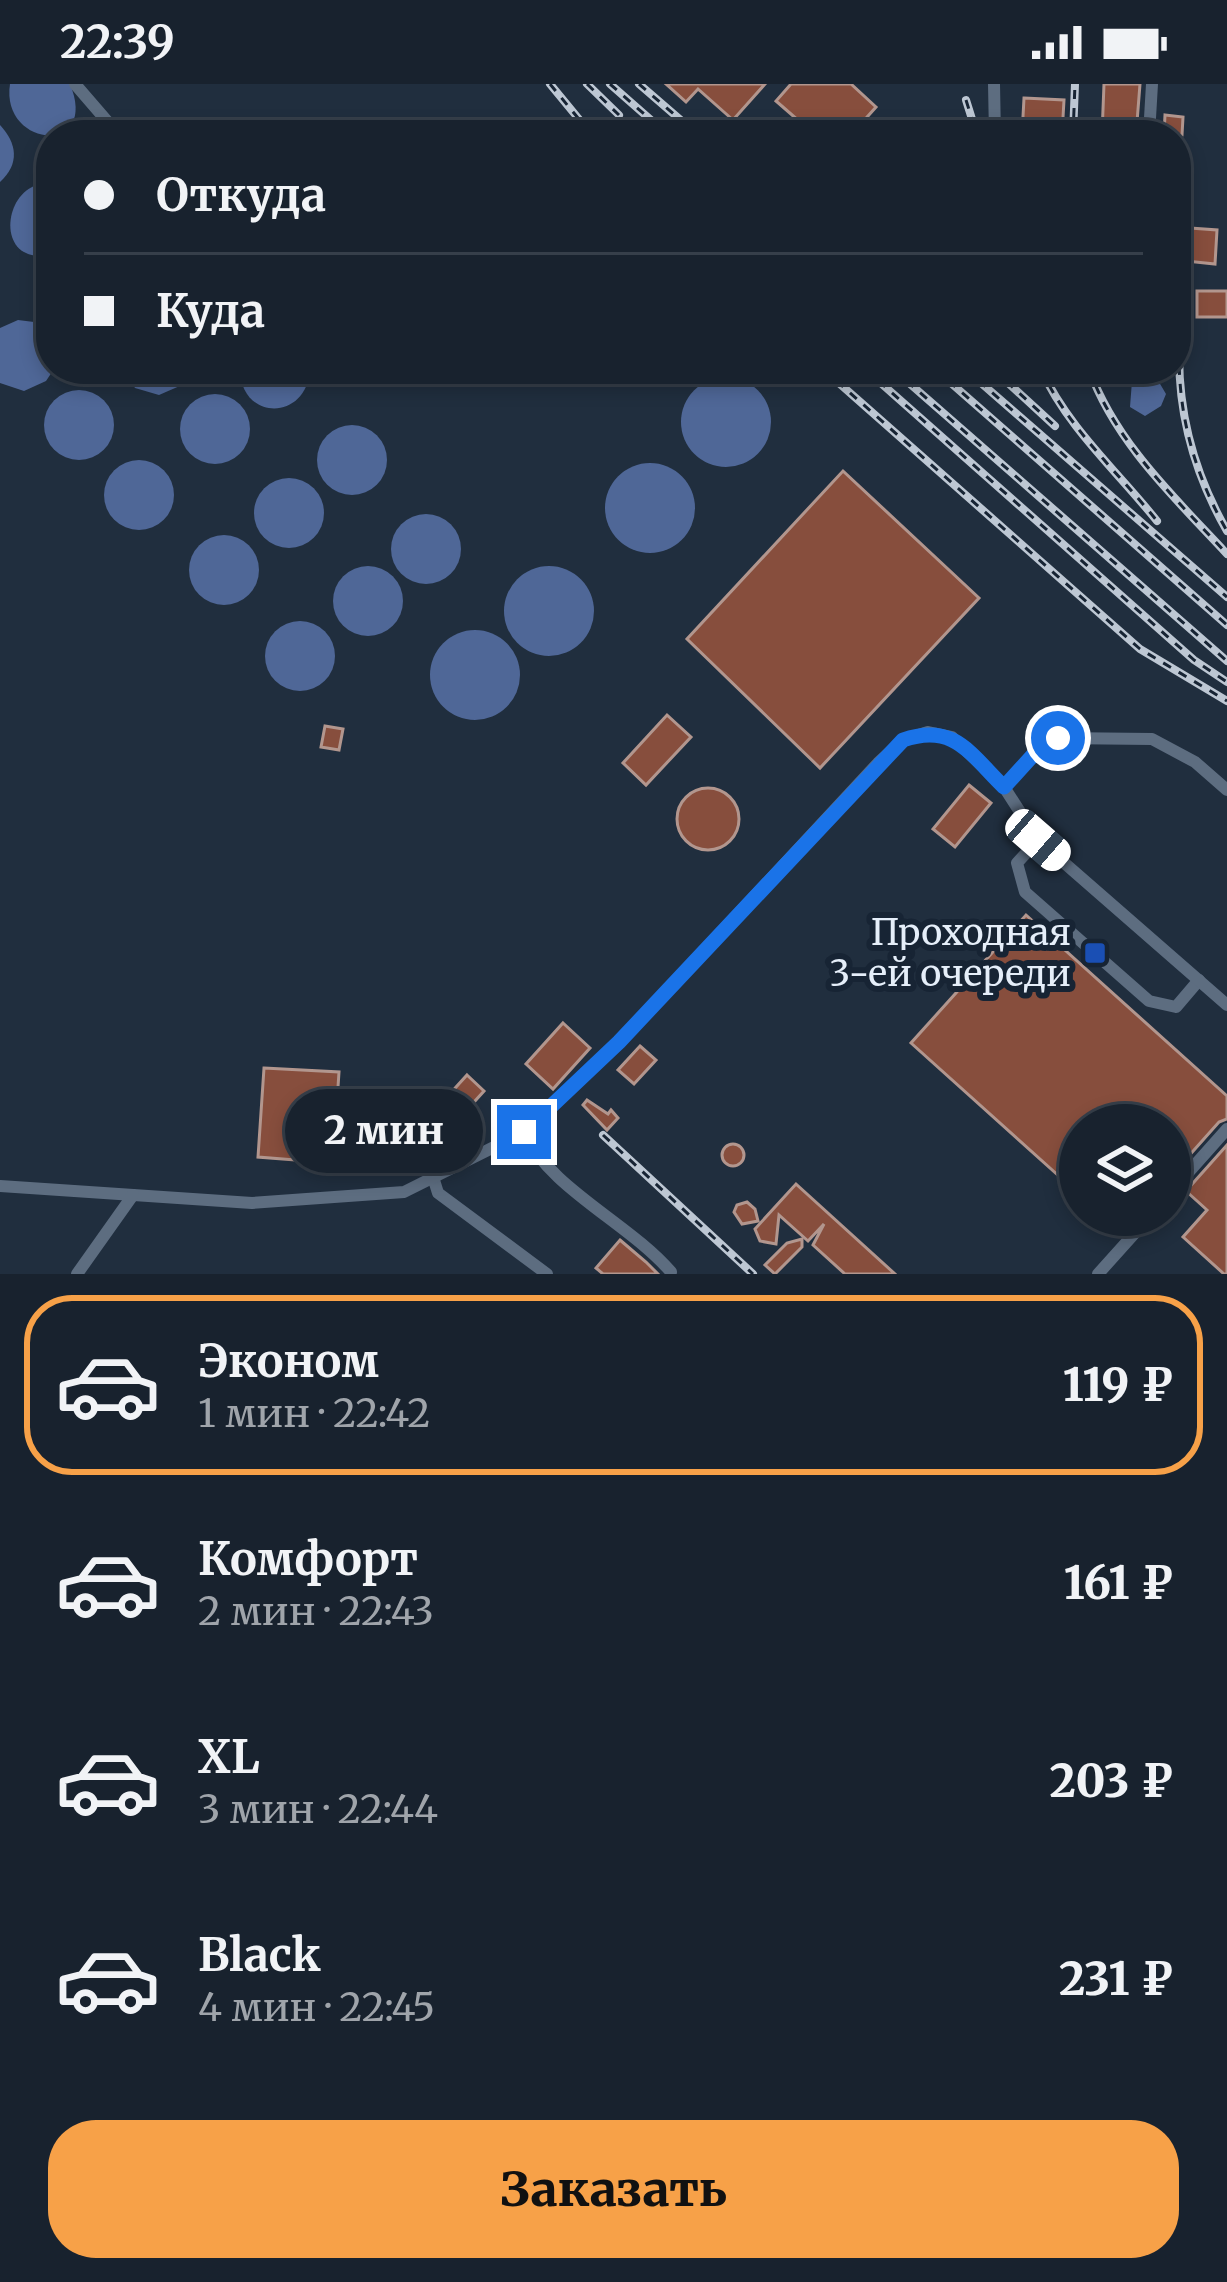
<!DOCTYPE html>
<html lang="ru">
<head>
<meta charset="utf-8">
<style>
	:root { --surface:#18222e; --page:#212a36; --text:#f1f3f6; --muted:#9fa4aa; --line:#363f4a; --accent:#f7a148 }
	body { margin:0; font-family:Merriweather,serif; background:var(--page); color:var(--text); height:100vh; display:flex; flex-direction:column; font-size:45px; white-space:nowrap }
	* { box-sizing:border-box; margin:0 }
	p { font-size:39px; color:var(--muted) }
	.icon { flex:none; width:66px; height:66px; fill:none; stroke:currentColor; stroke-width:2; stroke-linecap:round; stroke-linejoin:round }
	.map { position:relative; height:1190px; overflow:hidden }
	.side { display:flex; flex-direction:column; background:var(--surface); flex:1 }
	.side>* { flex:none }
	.top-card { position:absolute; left:36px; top:36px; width:1155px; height:264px; border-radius:48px; box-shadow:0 6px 18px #0003,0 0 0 3px var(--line); display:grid; align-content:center; height:264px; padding:0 48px; background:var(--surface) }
	.buttons { position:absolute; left:1059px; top:1020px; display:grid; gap:24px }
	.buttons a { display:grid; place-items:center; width:132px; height:132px; border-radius:50%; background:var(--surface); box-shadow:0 6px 18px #0003,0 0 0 3px var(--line); font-size:60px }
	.end { position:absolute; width:54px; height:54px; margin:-27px; border:15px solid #1a73e8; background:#fff; box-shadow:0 0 0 6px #fff }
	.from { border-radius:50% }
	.bubble { position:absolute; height:84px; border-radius:42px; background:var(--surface); box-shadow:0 6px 18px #0003,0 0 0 3px var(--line); font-size:39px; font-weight:800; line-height:84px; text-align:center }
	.car { position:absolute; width:36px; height:72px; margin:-36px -18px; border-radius:15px; box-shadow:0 0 9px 3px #0007; background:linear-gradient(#fff 24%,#345 0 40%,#fff 0 76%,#345 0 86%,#fff 0) }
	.top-card b { display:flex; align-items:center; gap:42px; height:114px; font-size:45px }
	.top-card b+b { border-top:3px solid var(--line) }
	.top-card i { width:30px; height:30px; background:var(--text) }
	ul { padding:21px 0 0; list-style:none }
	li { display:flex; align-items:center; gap:36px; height:180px; margin:0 24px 18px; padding:0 24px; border:6px solid transparent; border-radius:48px }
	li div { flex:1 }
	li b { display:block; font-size:45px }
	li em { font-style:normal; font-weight:800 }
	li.on { border-color:var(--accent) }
	li>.icon { width:108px; height:108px; stroke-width:1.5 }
	.action { display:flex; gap:24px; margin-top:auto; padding:24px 48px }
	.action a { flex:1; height:138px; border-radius:48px; background:var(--accent); color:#111; font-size:48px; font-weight:800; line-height:138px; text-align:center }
	.status { display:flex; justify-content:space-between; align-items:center; height:84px; padding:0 60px; background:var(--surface); direction:ltr }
	.status svg { height:33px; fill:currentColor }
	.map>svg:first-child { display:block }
	.water { fill:#4f6797 }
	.building { fill:#874e3d; stroke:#b2968e; stroke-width:3 }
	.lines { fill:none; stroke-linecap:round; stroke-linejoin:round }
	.minor { stroke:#5d6d80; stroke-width:12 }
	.rail-casing { stroke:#bdc7d3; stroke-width:8 }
	.rail { stroke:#172434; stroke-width:3; stroke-dasharray:9; stroke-linecap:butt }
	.route { stroke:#1a73e8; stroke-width:15 }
	.transit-dot { fill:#1a4fb4; stroke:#172434; stroke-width:4.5 }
	.labels { text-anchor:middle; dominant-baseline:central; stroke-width:12; stroke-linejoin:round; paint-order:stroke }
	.poi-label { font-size:36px; fill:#e5eef9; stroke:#172434; text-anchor:end }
</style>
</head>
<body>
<div class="status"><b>22:39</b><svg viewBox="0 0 49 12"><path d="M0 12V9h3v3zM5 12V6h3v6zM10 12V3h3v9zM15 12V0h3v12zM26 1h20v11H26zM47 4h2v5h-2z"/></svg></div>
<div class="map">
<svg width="1227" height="1190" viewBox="0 0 1227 1190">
	<rect width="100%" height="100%" fill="#202e3e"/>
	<g class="water">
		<path d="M10 0H70C100 73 0 64 10 0Z"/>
		<path d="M0 41C17 59 20 80 0 98Z"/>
		<path d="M34 102 51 105V170C0 183 0 117 34 102Z"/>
		<polygon points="18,236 34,238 51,252 51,285 54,285 46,297 24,307 0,299 0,244"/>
		<polygon points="123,285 191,285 182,301 159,311 135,304"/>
		<path d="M240 285H310C307 338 240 337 240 285Z"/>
		<polygon points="1159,285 1156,293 1166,310 1161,322 1145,332 1130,323 1132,297 1124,286"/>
		<circle cx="726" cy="338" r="45"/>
		<circle cx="79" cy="341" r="35"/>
		<circle cx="215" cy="345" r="35"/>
		<circle cx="352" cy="376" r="35"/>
		<circle cx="139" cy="411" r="35"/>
		<circle cx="650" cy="424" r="45"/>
		<circle cx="289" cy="429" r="35"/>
		<circle cx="426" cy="465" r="35"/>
		<circle cx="224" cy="486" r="35"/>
		<circle cx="549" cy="527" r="45"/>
		<circle cx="368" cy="517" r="35"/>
		<circle cx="300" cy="572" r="35"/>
		<circle cx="475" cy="591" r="45"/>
	</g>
	<g class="building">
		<polygon points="666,0 765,0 733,36 698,5 686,18"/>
		<polygon points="791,0 851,0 876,23 851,51 815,51 776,17"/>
		<polygon points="1104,0 1140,0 1136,51 1102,51"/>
		<polygon points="1024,14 1064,16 1062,51 1022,51"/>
		<polygon points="1165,31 1183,33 1182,51 1164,51"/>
		<polygon points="1176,143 1217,146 1215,180 1176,176"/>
		<rect x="1197" y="207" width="30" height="26"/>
		<polygon points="843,387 979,514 820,684 687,555"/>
		<polygon points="667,631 691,653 646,701 623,679"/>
		<polygon points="325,642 343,645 339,666 321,663"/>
		<polygon points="969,701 991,719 955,763 933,745"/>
		<circle cx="708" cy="735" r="31"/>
		<polygon points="1026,831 1227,1012 1227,1035 1219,1038 1170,1093 1170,1041 1080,1041 1080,1111 911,959"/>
		<polygon points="563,939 590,964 553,1005 526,980"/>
		<polygon points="640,962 656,976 634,1000 618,986"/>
		<polygon points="264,984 339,988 333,1079 258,1073"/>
		<polygon points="467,991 484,1007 465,1028 448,1012"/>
		<polygon points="587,1016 608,1030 611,1026 618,1034 607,1046 583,1021"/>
		<circle cx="733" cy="1071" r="11"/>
		<polygon points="1227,1061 1227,1190 1224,1190 1183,1153 1207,1126 1186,1107"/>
		<polygon points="796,1100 895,1190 845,1190 813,1161 824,1140 808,1157 779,1131 776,1160 760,1157 755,1145"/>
		<polygon points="747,1118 755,1125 758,1137 742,1140 734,1128 737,1121"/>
		<polygon points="802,1155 802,1163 775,1190 765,1181 787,1159"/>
		<polygon points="620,1156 646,1178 658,1190 603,1190 596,1184"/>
	</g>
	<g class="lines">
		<g class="minor">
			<polyline points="75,0 119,51"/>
			<polyline points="994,0 995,51"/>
			<polyline points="1149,51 1152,0"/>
			<polyline points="1004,703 1034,670 1058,654 1152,655 1195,678 1227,706"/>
			<polyline points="1038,756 1017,779 1025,808 1149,917 1176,923 1199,896"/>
			<path d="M524 1048C549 1104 629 1139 671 1188"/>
			<polyline points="433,1093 438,1109 547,1190"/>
			<polyline points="0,1102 252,1119 404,1108 524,1048 619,958 878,679 903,656 928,648 952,653 1004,703 1038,756 1227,921"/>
			<polyline points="1170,1109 1227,1045"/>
			<polyline points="77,1190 133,1111"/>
			<polyline points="1098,1190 1151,1131"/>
		</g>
		<defs>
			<g id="rail">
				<polyline points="550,0 592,51"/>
				<polyline points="587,0 619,31"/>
				<polyline points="610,0 668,51"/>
				<polyline points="639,0 698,51"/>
				<polyline points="966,16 977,51"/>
				<polyline points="1073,51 1075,0"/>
				<path d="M1182 228C1172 307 1188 379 1227 447"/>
				<polyline points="823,285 1140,565 1227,617"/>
				<polyline points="865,285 1194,576 1227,598"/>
				<polyline points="893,285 1227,577"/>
				<polyline points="935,285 1227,541"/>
				<polyline points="965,285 1227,513"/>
				<polyline points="993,285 1055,342"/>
				<path d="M1041 285C1067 343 1118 388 1157 437"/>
				<path d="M1089 285C1115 358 1175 414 1227 470"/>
				<polyline points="603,1051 753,1190"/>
			</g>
		</defs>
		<use href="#rail" class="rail-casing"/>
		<use href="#rail" class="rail"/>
	</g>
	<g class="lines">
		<path class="route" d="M524 1048 619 958 903 656C954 638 970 670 1004 703L1034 670 1058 654"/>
	</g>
	<rect class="transit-dot" x="1083" y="857" width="24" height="24" rx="6"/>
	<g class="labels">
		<g class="poi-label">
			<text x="1071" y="848">Проходная<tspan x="1071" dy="41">3-ей очереди</tspan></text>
		</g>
	</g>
</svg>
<div class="buttons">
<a><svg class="icon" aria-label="layers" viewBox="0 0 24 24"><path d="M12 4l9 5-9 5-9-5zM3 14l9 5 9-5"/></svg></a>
</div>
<i class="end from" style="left:1058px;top:654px"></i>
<i class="end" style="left:524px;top:1048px"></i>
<div class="bubble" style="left:285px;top:1005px;width:198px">2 мин</div>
<i class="car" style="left:1038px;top:756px;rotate:131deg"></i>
<div class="top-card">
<b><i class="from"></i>Откуда</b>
<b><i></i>Куда</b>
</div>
</div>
<section class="side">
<ul>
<li class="on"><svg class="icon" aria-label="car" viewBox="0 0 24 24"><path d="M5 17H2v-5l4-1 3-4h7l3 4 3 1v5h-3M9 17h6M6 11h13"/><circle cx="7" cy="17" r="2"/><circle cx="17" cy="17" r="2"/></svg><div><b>Эконом</b><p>1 мин · 22:42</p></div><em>119 ₽</em></li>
<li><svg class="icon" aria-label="car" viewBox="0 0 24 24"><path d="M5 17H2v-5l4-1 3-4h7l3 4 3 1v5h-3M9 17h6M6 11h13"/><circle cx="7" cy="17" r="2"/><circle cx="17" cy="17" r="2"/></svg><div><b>Комфорт</b><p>2 мин · 22:43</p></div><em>161 ₽</em></li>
<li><svg class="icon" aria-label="car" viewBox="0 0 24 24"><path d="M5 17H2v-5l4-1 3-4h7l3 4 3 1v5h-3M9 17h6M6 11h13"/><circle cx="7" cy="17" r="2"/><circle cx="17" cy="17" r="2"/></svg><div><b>XL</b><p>3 мин · 22:44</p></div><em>203 ₽</em></li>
<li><svg class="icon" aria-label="car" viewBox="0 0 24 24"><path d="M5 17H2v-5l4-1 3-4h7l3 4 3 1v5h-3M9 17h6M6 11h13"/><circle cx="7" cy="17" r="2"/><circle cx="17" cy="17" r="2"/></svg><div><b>Black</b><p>4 мин · 22:45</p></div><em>231 ₽</em></li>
</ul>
<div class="action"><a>Заказать</a></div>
</section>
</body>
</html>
